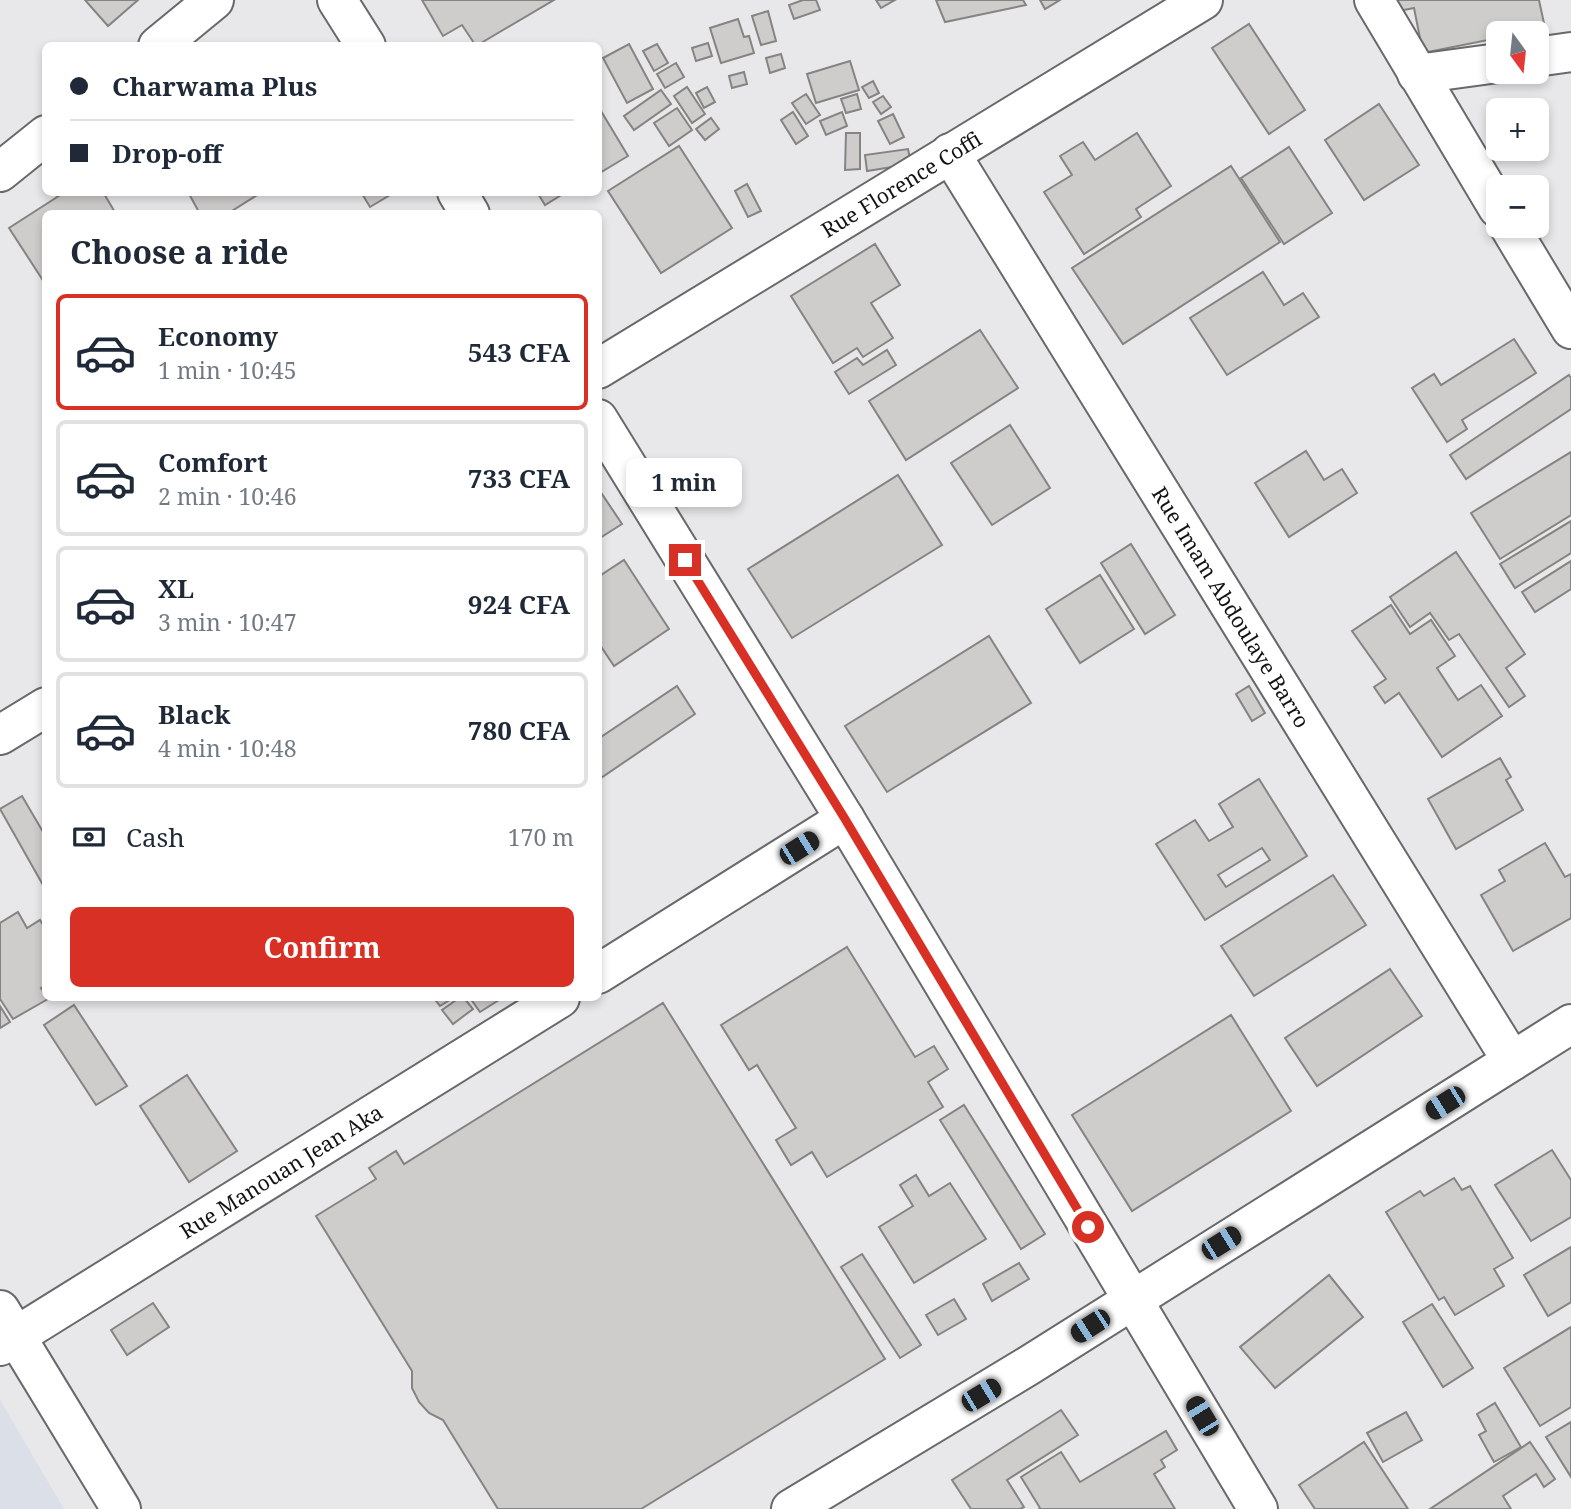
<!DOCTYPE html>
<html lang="en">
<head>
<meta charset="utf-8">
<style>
	:root { --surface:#fff; --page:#f6f6f7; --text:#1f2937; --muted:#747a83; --line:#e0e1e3; --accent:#d93025 }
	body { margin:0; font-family:"Noto Serif",serif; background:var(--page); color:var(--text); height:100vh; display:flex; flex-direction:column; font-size:26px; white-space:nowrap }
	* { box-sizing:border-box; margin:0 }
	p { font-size:23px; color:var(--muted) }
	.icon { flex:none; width:38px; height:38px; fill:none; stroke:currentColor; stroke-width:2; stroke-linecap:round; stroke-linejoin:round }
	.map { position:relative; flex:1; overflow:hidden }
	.sheet { position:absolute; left:42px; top:210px; width:560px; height:791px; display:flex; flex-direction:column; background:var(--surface); border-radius:10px; box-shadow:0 4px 10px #0003 }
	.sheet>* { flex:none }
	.top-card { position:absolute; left:42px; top:42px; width:560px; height:154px; border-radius:10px; box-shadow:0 4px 10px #0003; display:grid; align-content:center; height:154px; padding:0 28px; background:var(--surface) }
	.needle { width:46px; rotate:165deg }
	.controls { position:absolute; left:1486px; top:21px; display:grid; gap:14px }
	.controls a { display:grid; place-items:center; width:63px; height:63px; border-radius:10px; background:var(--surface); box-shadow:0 4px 10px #0003; font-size:35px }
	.end { position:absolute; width:32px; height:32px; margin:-16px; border:9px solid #d93025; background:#fff; box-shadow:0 0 0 4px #fff }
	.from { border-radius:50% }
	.bubble { position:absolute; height:49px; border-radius:10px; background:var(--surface); box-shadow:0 4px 10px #0003; font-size:23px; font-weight:700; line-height:49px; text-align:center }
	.car { position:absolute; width:21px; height:42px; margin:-21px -10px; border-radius:9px; box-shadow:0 0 5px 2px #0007; background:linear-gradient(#222 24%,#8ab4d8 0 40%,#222 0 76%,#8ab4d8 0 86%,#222 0) }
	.top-card b { display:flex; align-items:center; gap:24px; height:66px; font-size:26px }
	.top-card b+b { border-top:2px solid var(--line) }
	.top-card i { width:18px; height:18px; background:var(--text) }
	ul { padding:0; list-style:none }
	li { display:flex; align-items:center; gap:21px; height:116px; margin:0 14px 10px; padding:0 14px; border:4px solid var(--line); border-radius:10px }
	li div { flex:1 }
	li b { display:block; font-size:26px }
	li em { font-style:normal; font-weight:700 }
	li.current { border-color:var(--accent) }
	li>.icon { width:63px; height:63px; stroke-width:1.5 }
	h2 { padding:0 28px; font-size:32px; line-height:84px }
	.pay { display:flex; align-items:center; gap:18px; height:77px; padding:0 28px; font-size:26px }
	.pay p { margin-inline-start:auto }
	.action { display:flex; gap:14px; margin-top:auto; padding:14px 28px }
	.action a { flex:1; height:80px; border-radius:10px; background:var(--accent); color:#fff; font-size:28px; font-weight:700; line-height:80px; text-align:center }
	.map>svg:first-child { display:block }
	.built { fill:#dbdfe8 }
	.building { fill:#cecdcc; stroke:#868483; stroke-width:2; fill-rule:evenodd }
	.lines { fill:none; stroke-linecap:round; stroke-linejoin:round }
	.minor-casing { stroke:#68696a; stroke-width:42 }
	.minor { stroke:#fff; stroke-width:38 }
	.route { stroke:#d93025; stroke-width:9 }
	.labels { text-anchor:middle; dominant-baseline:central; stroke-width:6; stroke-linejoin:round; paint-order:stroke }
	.street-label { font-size:21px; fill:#131314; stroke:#f5f6f7 }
</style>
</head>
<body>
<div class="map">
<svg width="1571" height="1509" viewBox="0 0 1571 1509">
	<rect width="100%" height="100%" fill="#e8e8ea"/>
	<polygon class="built" points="0,1400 64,1509 0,1509"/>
	<g class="building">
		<polygon points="85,0 138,0 108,26"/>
		<polygon points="422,0 554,0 476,46 462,25 443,36"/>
		<polygon points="803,0 816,0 820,10 794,19 789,5"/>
		<polygon points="876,0 895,0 881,8"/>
		<polygon points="936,0 1023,0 1026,5 945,22"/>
		<polygon points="1040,0 1060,0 1045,9"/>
		<polygon points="1397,0 1539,0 1545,28 1520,33 1498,33 1498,38 1423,53 1414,8 1399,11"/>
		<polygon points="768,11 776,41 761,45 752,16"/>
		<polygon points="738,19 744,37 749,36 754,53 721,63 710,28"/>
		<polygon points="1249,24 1305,110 1269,134 1212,48"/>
		<polygon points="708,43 712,56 696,61 692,48"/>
		<polygon points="629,44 653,89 627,103 603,58"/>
		<polygon points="657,44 668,63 654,71 643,51"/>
		<polygon points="781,54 785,68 770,73 766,58"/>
		<polygon points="850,61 859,90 816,103 807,74"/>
		<polygon points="676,63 684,77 665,88 657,74"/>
		<polygon points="744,72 747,84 732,88 729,76"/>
		<polygon points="873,81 879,93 869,98 862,87"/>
		<polygon points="687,87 705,114 692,123 674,96"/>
		<polygon points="707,87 715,102 704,108 696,93"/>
		<polygon points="661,90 671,104 634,130 624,116"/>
		<polygon points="806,94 820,115 806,124 792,103"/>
		<polygon points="857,94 861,109 846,113 841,99"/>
		<polygon points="883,96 891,107 881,114 873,102"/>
		<polygon points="1379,104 1419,165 1364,200 1325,140"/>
		<polygon points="598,106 628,156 598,174"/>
		<polygon points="677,108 692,130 669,146 654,123"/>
		<polygon points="793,112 808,136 796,144 781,120"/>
		<polygon points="842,112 847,126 826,135 820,121"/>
		<polygon points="893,114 904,137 890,144 878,121"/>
		<polygon points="711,118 719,129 705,140 696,129"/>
		<polygon points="846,133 860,133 860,169 845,170"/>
		<polygon points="1137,133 1171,186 1136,209 1141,217 1084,254 1044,192 1072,175 1060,156 1083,142 1095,160"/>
		<polygon points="679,146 732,228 661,273 608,191"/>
		<polygon points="1289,147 1332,213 1284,244 1241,178"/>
		<polygon points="908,149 911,164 867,171 865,155"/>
		<polygon points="1231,166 1280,242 1123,344 1072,268"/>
		<polygon points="747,184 761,211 748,217 735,191"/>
		<polygon points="65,192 103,192 116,214 46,214 44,282 9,228"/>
		<polygon points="188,192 262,192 227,214 200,214"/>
		<polygon points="361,192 395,192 370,207"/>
		<polygon points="537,192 566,192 545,205"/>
		<polygon points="875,244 900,285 871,303 893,338 863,357 857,348 833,363 791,296"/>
		<polygon points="1263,272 1284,305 1303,293 1319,317 1227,375 1190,318"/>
		<polygon points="980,330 1018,388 906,460 869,401"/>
		<polygon points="1514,339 1536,373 1462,420 1467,429 1447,442 1412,388 1434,374 1441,385"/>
		<polygon points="887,350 896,365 849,394 835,372 857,358 863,365"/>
		<polygon points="1569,375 1571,378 1571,409 1466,479 1450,455"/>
		<polygon points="1010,425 1050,488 992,525 951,463"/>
		<polygon points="1306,451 1324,480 1342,469 1357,493 1289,537 1255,483"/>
		<polygon points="1571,452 1571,515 1500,559 1471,513"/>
		<polygon points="898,475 942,545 792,638 748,569"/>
		<polygon points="598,488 622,524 600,538 598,535"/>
		<polygon points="1571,521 1571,553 1515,588 1500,564"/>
		<polygon points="1131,544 1175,615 1145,634 1101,563"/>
		<polygon points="1456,552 1525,654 1506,668 1525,696 1509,707 1459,634 1449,640 1430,613 1410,627 1390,597"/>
		<polygon points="624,560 669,629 614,666 598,642 598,577"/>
		<polygon points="1571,561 1571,589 1535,612 1522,592"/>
		<polygon points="1100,575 1134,629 1080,663 1046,609"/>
		<polygon points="1391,605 1410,634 1431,620 1455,656 1437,668 1458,700 1481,685 1502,716 1442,757 1399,693 1385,703 1374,687 1386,679 1352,631"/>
		<polygon points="989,636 1031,703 887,792 845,726"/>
		<polygon points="677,686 695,714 598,780 598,739"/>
		<polygon points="1249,686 1265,713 1252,721 1236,694"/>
		<polygon points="1500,758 1511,777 1506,780 1523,810 1456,849 1428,799"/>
		<path d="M1259 779 1307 856 1205 920 1156 844 1195 820 1209 841 1233 827 1219 804ZM1262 848 1270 860 1226 887 1218 875Z"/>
		<polygon points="22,796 46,837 46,883 43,885 0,809"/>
		<polygon points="1545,843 1565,877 1571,874 1571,918 1513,951 1481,895 1505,881 1499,870"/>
		<polygon points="1333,875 1366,925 1254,996 1221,946"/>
		<polygon points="18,912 27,928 40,920 46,930 46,985 41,988 48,999 13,1019 0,999 0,923"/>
		<polygon points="847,947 915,1057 934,1046 948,1069 928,1082 943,1107 827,1177 812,1152 791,1165 776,1140 796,1128 757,1065 749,1070 721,1025"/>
		<polygon points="1390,969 1422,1016 1317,1086 1285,1038"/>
		<polygon points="434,998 453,998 440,1006"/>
		<polygon points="459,998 464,998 473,1009 453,1024 442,1010"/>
		<polygon points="470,998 502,998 480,1012"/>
		<polygon points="663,1003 885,1359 641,1509 498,1509 443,1420 429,1413 419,1402 412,1388 412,1371 316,1216 376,1179 369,1168 396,1151 404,1164"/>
		<polygon points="74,1005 127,1086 96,1105 44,1025"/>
		<polygon points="0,1006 10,1022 0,1028"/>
		<polygon points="1231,1015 1291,1111 1132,1211 1072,1115"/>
		<polygon points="187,1075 237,1151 189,1182 140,1106"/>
		<polygon points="964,1105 1045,1234 1021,1249 940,1120"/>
		<polygon points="1552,1150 1571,1180 1571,1217 1531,1241 1495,1185"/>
		<polygon points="916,1175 929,1196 950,1183 986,1239 914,1283 879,1227 913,1206 900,1185"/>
		<polygon points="1454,1178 1462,1190 1470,1186 1513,1258 1494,1269 1504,1286 1455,1315 1444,1297 1439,1300 1386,1212 1420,1191 1424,1196"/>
		<polygon points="1571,1247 1571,1302 1548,1316 1524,1275"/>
		<polygon points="862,1254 921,1345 900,1358 841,1267"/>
		<polygon points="1019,1263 1029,1279 992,1301 983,1284"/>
		<polygon points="1329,1275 1363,1317 1275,1388 1240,1347"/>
		<polygon points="954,1299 966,1319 938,1335 926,1315"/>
		<polygon points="153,1303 169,1327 127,1355 111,1330"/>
		<polygon points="1432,1304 1473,1368 1443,1387 1403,1322"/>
		<polygon points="1571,1327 1571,1407 1540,1426 1504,1368"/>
		<polygon points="1495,1403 1521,1447 1494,1462 1479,1435 1486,1431 1477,1414"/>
		<polygon points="1061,1410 1078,1435 1007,1480 1024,1507 1020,1509 971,1509 952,1480"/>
		<polygon points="1406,1412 1422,1440 1383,1462 1367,1433"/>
		<polygon points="1571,1422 1571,1477 1546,1437"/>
		<polygon points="1166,1431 1177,1450 1161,1460 1165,1467 1154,1474 1175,1509 1039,1509 1040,1508 1021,1477 1061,1452 1080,1482"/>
		<polygon points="1364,1442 1408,1509 1315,1509 1299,1485"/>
		<polygon points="1530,1442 1555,1479 1544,1487 1536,1474 1503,1496 1511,1509 1430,1509"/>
	</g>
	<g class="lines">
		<defs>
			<g id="minor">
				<polyline points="337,0 366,46"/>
				<polyline points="1374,0 1498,208"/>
				<polyline points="158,46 214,0"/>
				<polyline points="1536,57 1571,52"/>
				<polyline points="1417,74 1498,63"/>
				<path id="s1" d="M950 153 1512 1061"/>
				<polyline points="0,172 46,135"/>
				<polyline points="457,192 470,214"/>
				<polyline points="1509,226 1571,329"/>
				<path id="s2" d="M598 369 1203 0"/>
				<polyline points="598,419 845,819 1258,1509"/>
				<polyline points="0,735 46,707"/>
				<polyline points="598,974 845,819"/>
				<polyline points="0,1310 121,1509"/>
				<path id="s3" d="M0 1346 560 998"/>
				<polyline points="791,1509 1028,1366 1571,1024"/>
			</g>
		</defs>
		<use href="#minor" class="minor-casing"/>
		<use href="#minor" class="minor"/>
	</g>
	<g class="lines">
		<polyline class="route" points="685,560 845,819 1088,1227"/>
	</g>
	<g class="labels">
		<g class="street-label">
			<text stroke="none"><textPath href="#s2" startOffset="355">Rue Florence Coffi</textPath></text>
			<text stroke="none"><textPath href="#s1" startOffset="534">Rue Imam Abdoulaye Barro</textPath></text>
			<text stroke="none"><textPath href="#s3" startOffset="331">Rue Manouan Jean Aka</textPath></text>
		</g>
	</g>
</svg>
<div class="controls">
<a><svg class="needle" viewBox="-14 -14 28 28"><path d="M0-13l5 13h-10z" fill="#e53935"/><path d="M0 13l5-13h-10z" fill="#747a83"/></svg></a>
<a>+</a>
<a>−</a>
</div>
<i class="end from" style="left:1088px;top:1227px"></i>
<i class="end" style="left:685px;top:560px"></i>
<div class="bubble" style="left:626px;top:458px;width:116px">1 min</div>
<i class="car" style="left:799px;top:848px;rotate:58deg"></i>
<i class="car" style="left:1445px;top:1103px;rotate:238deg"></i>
<i class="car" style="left:1221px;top:1243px;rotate:58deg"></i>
<i class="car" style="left:1090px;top:1326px;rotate:237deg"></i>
<i class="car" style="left:981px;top:1395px;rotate:59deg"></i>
<i class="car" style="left:1202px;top:1416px;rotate:329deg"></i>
<div class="top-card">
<b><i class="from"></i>Charwama Plus</b>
<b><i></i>Drop-off</b>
</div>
<section class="sheet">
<h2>Choose a ride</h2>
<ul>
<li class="current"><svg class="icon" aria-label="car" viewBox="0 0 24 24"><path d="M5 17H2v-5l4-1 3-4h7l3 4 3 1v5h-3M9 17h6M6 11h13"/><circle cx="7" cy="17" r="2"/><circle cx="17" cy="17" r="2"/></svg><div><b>Economy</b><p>1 min · 10:45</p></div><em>543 CFA</em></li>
<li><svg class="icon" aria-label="car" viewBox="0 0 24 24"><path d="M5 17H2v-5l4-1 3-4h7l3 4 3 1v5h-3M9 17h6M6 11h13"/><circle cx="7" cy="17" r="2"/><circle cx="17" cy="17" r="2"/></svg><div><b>Comfort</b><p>2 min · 10:46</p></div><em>733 CFA</em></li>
<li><svg class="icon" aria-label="car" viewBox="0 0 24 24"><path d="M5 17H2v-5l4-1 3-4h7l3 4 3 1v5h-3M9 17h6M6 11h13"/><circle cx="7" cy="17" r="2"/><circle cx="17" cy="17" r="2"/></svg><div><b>XL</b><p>3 min · 10:47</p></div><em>924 CFA</em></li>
<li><svg class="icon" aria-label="car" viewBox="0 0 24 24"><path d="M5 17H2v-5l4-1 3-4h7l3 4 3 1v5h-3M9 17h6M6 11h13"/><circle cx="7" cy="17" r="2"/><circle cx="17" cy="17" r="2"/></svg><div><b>Black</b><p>4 min · 10:48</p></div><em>780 CFA</em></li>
</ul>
<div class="pay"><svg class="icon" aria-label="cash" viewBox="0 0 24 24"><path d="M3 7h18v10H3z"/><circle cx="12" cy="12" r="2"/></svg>Cash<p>170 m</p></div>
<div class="action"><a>Confirm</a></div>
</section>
</div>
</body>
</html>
